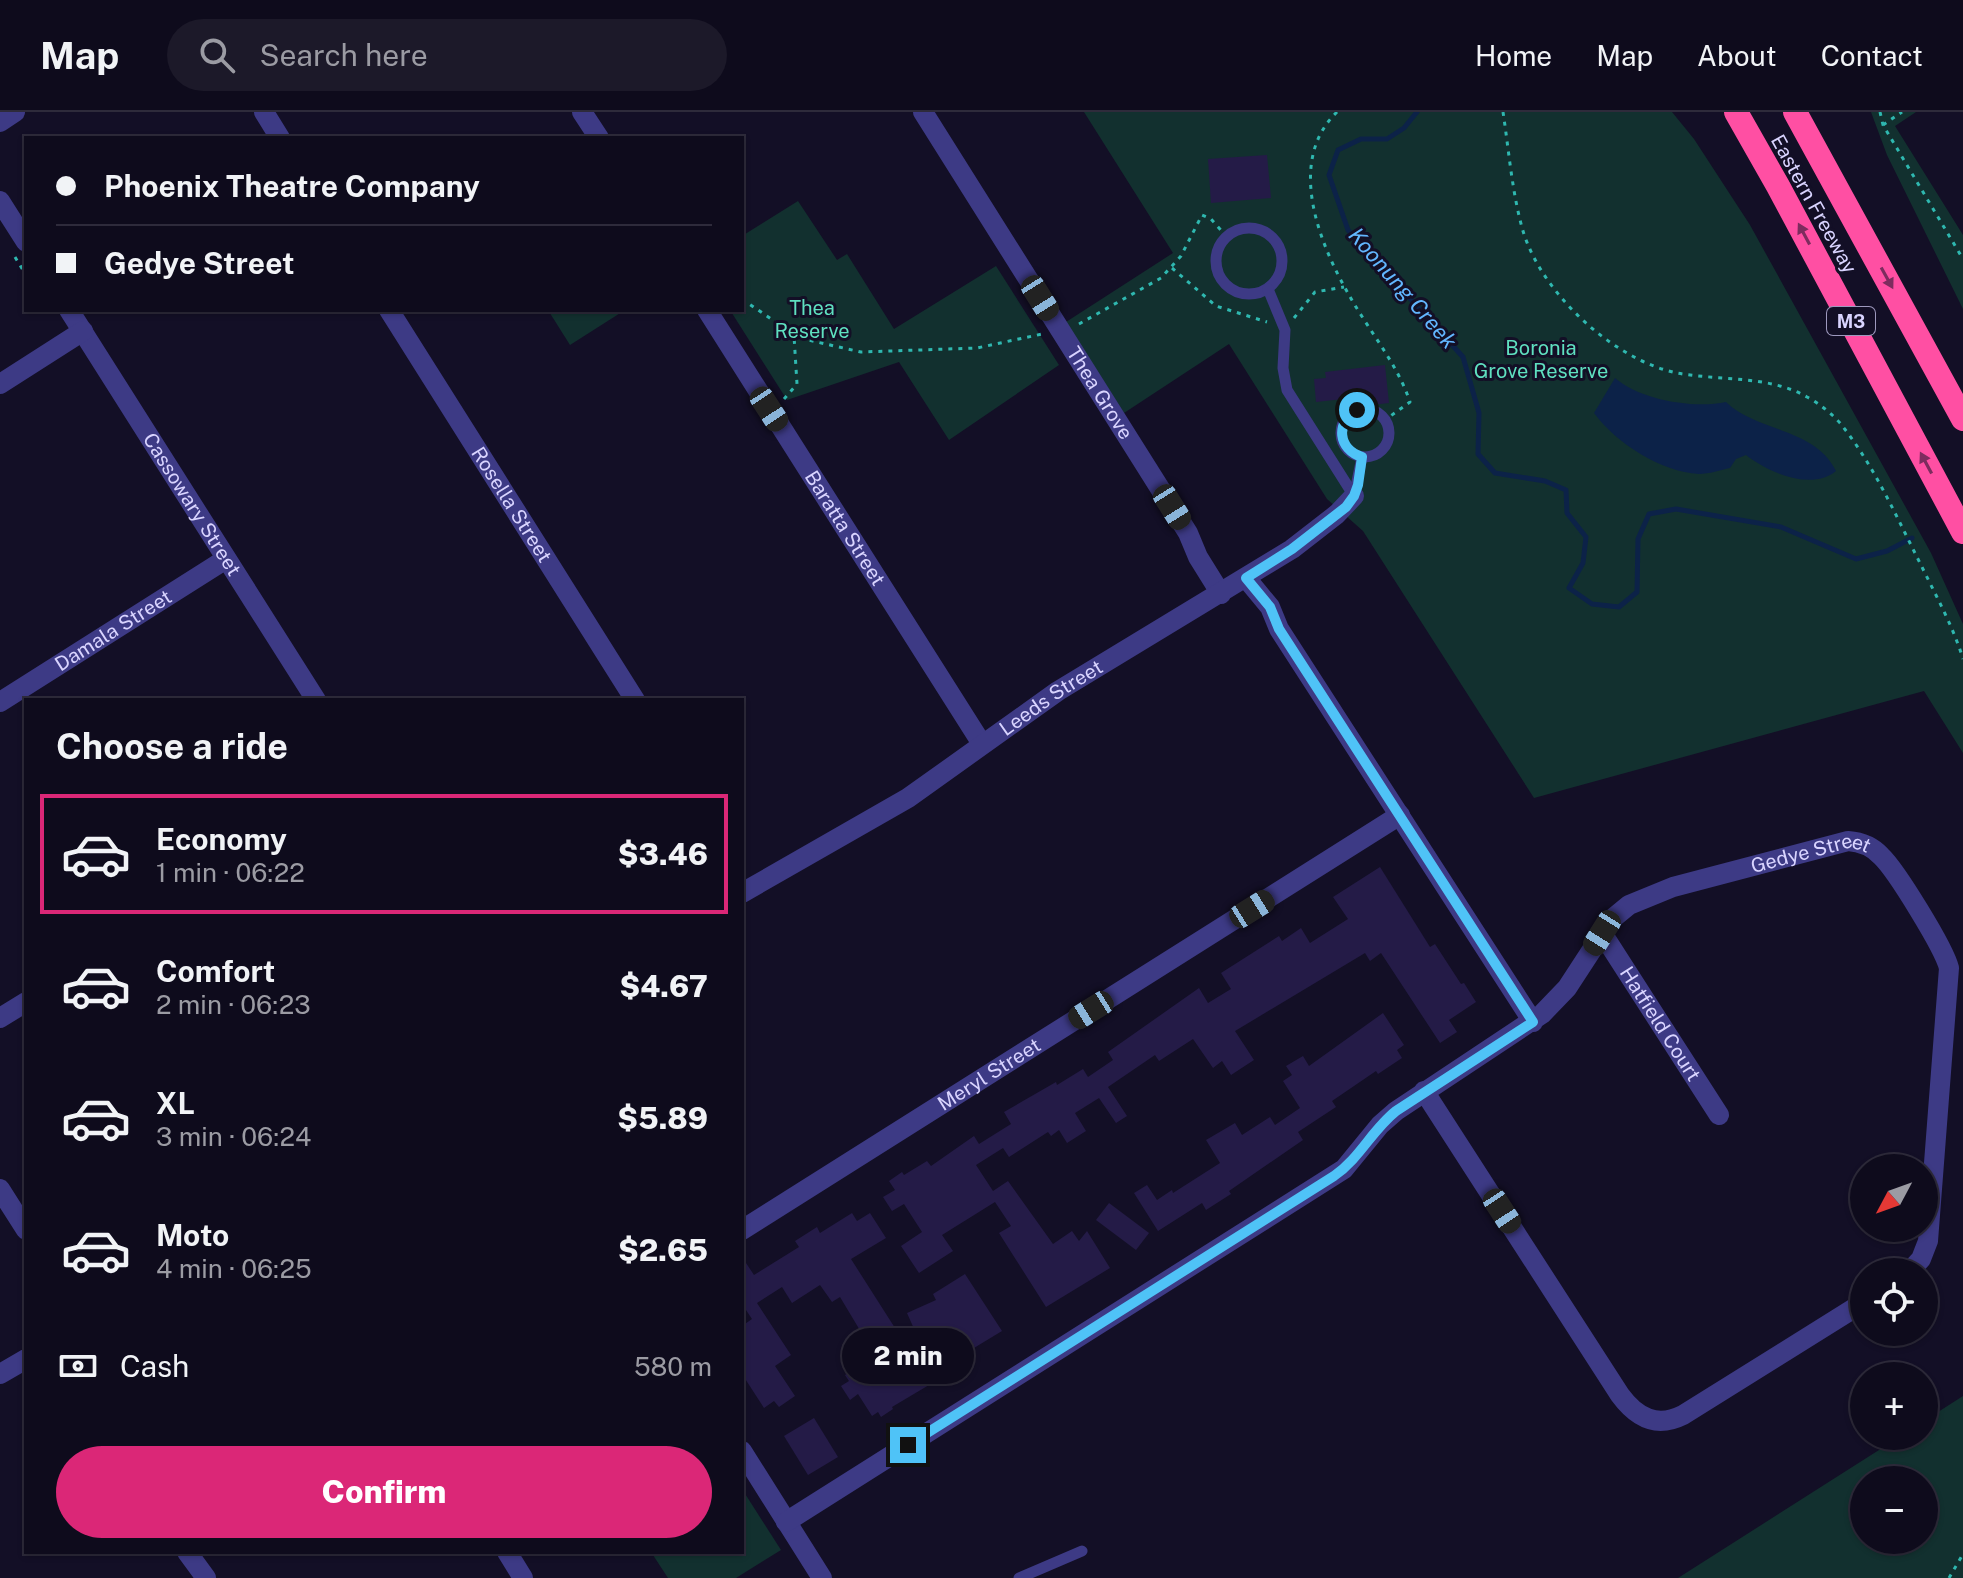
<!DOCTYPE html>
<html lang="en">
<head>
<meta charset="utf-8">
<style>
	:root { --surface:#0e0b1c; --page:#1c1929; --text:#f1f3f6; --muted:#9b9ba3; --line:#2e2b3b; --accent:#db2777 }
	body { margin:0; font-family:"Public Sans",sans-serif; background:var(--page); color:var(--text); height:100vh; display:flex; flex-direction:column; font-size:30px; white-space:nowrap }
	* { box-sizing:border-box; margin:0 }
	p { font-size:26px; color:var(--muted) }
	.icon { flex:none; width:44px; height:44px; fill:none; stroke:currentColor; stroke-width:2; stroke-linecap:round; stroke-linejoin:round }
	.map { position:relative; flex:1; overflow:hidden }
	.sheet { position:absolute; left:24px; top:586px; width:720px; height:856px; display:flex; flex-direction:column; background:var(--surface); border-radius:0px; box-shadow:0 2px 6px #0004,0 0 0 2px var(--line) }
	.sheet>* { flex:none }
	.guide { position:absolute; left:24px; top:24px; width:720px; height:176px; border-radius:0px; box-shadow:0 2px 6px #0004,0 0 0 2px var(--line); display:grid; align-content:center; height:176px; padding:0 32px; background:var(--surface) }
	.needle { width:52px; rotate:229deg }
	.buttons { position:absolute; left:1850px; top:1042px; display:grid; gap:16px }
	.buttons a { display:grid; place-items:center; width:88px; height:88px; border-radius:50%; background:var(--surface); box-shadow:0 2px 6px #0004,0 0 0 2px var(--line); font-size:40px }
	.end { position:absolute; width:36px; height:36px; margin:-18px; border:10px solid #4fc3f7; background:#111; box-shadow:0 0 0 4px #111 }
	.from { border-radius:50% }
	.bubble { position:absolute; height:56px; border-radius:28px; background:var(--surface); box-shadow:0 2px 6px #0004,0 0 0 2px var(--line); font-size:26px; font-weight:800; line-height:56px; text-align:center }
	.car { position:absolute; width:24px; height:48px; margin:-24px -12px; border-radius:10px; box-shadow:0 0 6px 2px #0007; background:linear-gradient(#222 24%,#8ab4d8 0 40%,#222 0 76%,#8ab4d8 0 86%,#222 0) }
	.guide b { display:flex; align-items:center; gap:28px; height:76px; font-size:30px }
	.guide b+b { border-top:2px solid var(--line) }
	.guide i { width:20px; height:20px; background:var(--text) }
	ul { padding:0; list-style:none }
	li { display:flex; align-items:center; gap:24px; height:120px; margin:0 16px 12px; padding:0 16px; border:4px solid transparent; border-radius:0px }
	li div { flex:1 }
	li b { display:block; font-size:30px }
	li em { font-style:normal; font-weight:800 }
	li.active { border-color:var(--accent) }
	li>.icon { width:72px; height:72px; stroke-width:1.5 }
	h2 { padding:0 32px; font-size:36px; line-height:96px }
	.pay { display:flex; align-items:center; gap:20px; height:88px; padding:0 32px; font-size:30px }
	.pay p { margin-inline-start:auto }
	.cta { display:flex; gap:16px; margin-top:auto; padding:16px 32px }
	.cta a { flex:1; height:92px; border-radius:48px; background:var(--accent); color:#fff; font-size:32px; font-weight:800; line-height:92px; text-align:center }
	header { display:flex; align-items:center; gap:48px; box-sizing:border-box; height:112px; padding:0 40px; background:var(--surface); border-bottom:2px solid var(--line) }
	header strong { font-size:38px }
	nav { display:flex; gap:44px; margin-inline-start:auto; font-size:28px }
	.search { width:560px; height:72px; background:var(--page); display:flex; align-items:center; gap:20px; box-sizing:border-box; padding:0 28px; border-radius:44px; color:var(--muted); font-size:30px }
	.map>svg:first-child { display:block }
	.green { fill:#12302f; fill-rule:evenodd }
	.water { fill:#0c2248 }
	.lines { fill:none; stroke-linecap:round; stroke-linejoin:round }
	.stream { stroke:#0c2248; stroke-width:5 }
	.building { fill:#241b47 }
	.path { stroke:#2fb8b0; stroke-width:3; stroke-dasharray:4 6; stroke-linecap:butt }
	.lane { stroke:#3d3a85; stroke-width:11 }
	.street { stroke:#3d3a85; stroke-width:20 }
	.highway { stroke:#ff4fa3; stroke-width:24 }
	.oneway { fill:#7d2c5e }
	.route { stroke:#4fc3f7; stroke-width:10 }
	.labels { text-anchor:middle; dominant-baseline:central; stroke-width:6; stroke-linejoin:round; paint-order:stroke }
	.shield { fill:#130f26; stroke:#9e99be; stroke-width:2 }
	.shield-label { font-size:18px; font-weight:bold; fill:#d9d4ff }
	.street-label { font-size:20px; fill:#d9d4ff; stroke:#130f26 }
	.park-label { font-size:20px; fill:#5fe0c0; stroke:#130f26 }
	.water-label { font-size:22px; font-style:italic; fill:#62b6ff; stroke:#130f26 }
</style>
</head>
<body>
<header>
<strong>Map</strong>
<div class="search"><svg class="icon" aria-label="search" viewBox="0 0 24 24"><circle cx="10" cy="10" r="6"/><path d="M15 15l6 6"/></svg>Search here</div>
<nav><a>Home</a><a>Map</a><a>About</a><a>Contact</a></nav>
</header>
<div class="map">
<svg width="1963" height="1466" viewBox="0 0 1963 1466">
	<rect width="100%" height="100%" fill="#130f26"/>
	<g class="green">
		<polygon points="1084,0 1672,0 1694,27 1750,113 1931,441 1963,512 1963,641 1924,579 1534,686 1363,419 1327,387 1229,232 1124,301 1066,210 1173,141"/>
		<polygon points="1871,0 1916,0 1895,14 1963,123 1963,197 1887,43"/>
		<polygon points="798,89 837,148 847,142 894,217 996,154 1059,253 949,328 899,250 787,288 730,198 742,198 742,124"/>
		<polygon points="548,198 625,198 570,233"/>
		<path d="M1963 1284V1466H1678L1901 1324H1924V1309ZM1864 1368H1924V1428H1864Z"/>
		<polygon points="742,1377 781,1438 736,1466 668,1466 651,1440 742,1440"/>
	</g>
	<path class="water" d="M1615 266C1640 288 1694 297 1726 290 1757 320 1815 316 1836 359 1812 379 1769 361 1746 343L1736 347 1730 356C1721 358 1709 362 1699 362 1661 360 1616 331 1594 301Z"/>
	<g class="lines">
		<polyline class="stream" points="1417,0 1404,16 1387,27 1361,27 1338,38 1329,63 1348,118 1463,245 1479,301 1478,342 1495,361 1545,369 1566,378 1567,401 1586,425 1583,451 1569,476 1592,492 1619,495 1637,480 1638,427 1649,402 1676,397 1781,415 1856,447 1887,439 1912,426"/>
	</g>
	<g class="building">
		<polygon points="1267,43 1271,86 1211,91 1208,47"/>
		<polygon points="1385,253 1389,291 1354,295 1353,286 1316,290 1314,267 1326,266 1325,260"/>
		<polygon points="1380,755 1430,835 1435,832 1461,872 1464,871 1476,890 1449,908 1457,920 1440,931 1381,841 1370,849 1365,841 1235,919 1254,948 1231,963 1222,949 1213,956 1193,927 1159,949 1155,943 1108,975 1127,1004 1116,1011 1099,986 1075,1001 1086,1019 1067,1031 1059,1018 1051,1024 1048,1020 1009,1045 1003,1036 976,1053 993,1079 1008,1069 1053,1132 1072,1119 1079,1129 1087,1119 1110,1156 1046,1195 999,1121 1011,1114 995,1090 942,1123 953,1139 919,1161 901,1134 922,1120 904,1092 892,1099 883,1085 895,1078 889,1069 902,1060 904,1063 927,1049 931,1054 974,1024 979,1032 1011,1012 1004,1000 1056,970 1057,973 1083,957 1088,965 1113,948 1108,940 1199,876 1208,891 1231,877 1221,861 1279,824 1282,829 1301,816 1310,831 1348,807 1333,785"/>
		<polygon points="1383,901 1404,933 1397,938 1402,946 1378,962 1376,959 1332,989 1336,995 1298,1020 1303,1028 1229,1079 1231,1082 1206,1098 1202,1091 1158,1119 1134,1081 1147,1073 1157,1088 1172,1078 1173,1081 1220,1051 1206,1028 1235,1011 1242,1023 1270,1005 1275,1013 1300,996 1283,969 1292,963 1286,954 1303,944 1309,954"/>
		<polygon points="1109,1091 1149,1121 1136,1138 1096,1108"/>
		<polygon points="852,1101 857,1109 870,1101 886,1126 851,1147 895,1216 862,1236 854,1224 861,1220 840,1185 832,1190 820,1173 792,1191 782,1175 757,1191 791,1243 775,1254 795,1284 779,1295 774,1289 764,1296 742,1262 742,1214 752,1207 746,1198 742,1200 742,1145 754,1163 799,1135 795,1129 817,1115 820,1121"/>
		<polygon points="965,1162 1002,1219 969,1239 967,1236 919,1256 929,1273 892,1295 893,1297 881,1305 878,1300 872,1304 858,1282 850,1288 841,1274 849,1269 845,1263 864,1251 874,1267 923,1237 907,1201 936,1188 933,1182"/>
		<polygon points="814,1306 838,1345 808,1363 784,1324"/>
	</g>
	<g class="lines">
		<g class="path">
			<path d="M1337 0C1286 49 1319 131 1349 183 1369 219 1397 251 1410 290L1385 308"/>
			<path d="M1503 0C1509 39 1512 81 1523 119 1542 182 1614 248 1677 261 1720 269 1769 263 1807 285 1820 292 1831 301 1840 311 1874 353 1897 406 1921 453 1936 484 1953 514 1963 547"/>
			<polyline points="1880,0 1883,13 1963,147"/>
			<polyline points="1883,13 1902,0"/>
			<polyline points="15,145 26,163"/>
			<polyline points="1172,156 1216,194 1267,210"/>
			<polyline points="742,187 799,226 861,240 977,236 1042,222"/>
			<polyline points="1294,206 1315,180 1344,175"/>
			<polyline points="1079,212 1161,166 1181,144 1202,103 1211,107 1227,125"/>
			<polyline points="784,287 797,272 794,224"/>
			<polyline points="1949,1466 1963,1442"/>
		</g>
		<g class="lane">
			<circle cx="1249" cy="149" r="33"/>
			<polyline points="1268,177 1285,218 1283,256 1287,278 1354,384"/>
			<circle cx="1365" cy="321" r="24"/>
			<polyline points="1354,384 1362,345"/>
			<polyline points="1019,1466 1082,1439"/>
		</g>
		<g class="street">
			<polyline points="264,0 280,26"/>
			<polyline points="582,0 599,26"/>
			<path id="s1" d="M923 0 1188 421 1198 445 1221 482"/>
			<polyline points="0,10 15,0"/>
			<polyline points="0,89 26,130"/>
			<path id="s2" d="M69 198 316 588"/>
			<path id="s3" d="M389 198 635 588"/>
			<path id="s4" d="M707 198 982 632"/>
			<polyline points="0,272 83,219"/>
			<polyline points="1246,466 1270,495 1279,517 1533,910"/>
			<path id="s5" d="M0 590 226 447"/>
			<path id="s6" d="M742 781 908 686 1058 579 1292 437 1337 402 1354 384"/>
			<path id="s7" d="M1602 821 1719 1003"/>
			<polyline points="0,906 26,890"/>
			<path d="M1424 979 1620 1283C1637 1306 1657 1316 1683 1303L1864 1190"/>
			<polyline points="0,1077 26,1118"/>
			<path id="s8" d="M742 1118 1400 703"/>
			<polyline points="0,1262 26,1247"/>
			<polyline points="742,1339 822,1466"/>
			<path id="s9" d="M786 1410 1344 1057 1380 1013 1396 999 1542 902 1567 876 1612 807 1629 793 1673 775 1848 729C1861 730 1872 734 1881 744 1896 758 1944 836 1949 856L1928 1129 1921 1147 1909 1160"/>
			<polyline points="187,1440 206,1466"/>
			<polyline points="507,1440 523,1466"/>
		</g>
		<g class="highway">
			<polyline points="1736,0 1778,74 1963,420"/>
			<polyline points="1795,0 1963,307"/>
		</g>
	</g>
	<defs><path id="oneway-solid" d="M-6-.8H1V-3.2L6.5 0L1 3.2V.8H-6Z" transform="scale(2)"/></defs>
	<g class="oneway">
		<use href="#oneway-solid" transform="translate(1804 122) rotate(-118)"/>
		<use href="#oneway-solid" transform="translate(1887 166) rotate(61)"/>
		<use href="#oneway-solid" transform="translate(1926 351) rotate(-118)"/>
	</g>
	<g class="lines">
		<path class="route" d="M908 1333 1334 1064C1360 1046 1372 1018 1396 999L1533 910 1279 517 1270 495 1246 466 1292 437 1346 395 1354 384 1358 373 1362 345C1338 337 1335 311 1357 298"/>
	</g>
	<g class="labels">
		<rect class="shield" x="1827" y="195" width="48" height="28" rx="6"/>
		<g class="shield-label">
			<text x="1851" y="209">M3</text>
		</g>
		<g class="street-label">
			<text transform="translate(1814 92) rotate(61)">Eastern Freeway</text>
			<text stroke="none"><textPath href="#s1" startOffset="332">Thea Grove</textPath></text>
			<text stroke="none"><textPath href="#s2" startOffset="230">Cassowary Street</textPath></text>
			<text stroke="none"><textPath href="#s3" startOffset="230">Rosella Street</textPath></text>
			<text stroke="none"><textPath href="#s4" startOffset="258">Baratta Street</textPath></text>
			<text stroke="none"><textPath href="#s5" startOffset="134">Damala Street</textPath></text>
			<text stroke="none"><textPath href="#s6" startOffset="366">Leeds Street</textPath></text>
			<text stroke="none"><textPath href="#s9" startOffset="1244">Gedye Street</textPath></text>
			<text stroke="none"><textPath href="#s7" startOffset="108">Hatfield Court</textPath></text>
			<text stroke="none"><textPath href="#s8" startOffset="292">Meryl Street</textPath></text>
		</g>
		<g class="park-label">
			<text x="812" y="196">Thea<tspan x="812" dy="23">Reserve</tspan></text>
			<text x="1541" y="236">Boronia<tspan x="1541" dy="23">Grove Reserve</tspan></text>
		</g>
		<g class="water-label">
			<text transform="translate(1403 176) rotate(49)">Koonung Creek</text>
		</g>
	</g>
</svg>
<div class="buttons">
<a><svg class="needle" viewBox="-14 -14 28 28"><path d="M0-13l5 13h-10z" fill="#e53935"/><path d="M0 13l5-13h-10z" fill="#9b9ba3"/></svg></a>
<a><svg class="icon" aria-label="locate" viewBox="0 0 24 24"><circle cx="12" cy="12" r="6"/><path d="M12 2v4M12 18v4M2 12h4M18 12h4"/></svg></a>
<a>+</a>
<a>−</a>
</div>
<i class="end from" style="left:1357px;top:298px"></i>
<i class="end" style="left:908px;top:1333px"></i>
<div class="bubble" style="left:842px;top:1216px;width:132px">2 min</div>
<i class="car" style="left:1040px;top:186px;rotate:148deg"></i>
<i class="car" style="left:769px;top:297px;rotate:147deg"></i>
<i class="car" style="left:1172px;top:395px;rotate:148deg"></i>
<i class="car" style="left:1252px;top:797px;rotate:58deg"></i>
<i class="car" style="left:1602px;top:821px;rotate:212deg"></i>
<i class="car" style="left:1091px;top:898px;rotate:238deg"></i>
<i class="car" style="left:1502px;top:1099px;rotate:147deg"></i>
<div class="guide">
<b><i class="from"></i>Phoenix Theatre Company</b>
<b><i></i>Gedye Street</b>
</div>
<section class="sheet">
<h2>Choose a ride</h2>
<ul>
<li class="active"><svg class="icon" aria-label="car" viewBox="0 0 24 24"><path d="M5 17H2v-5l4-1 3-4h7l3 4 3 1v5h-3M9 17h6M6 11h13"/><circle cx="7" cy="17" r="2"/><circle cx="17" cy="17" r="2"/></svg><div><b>Economy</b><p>1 min · 06:22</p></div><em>$3.46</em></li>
<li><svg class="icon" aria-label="car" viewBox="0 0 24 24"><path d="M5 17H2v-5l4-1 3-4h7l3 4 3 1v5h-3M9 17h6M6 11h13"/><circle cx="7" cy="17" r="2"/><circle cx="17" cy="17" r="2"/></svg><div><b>Comfort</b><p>2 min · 06:23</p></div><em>$4.67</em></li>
<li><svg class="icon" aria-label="car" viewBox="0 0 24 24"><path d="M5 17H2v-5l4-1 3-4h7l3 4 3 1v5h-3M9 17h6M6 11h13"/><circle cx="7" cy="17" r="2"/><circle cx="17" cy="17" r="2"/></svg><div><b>XL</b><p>3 min · 06:24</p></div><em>$5.89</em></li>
<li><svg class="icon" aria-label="car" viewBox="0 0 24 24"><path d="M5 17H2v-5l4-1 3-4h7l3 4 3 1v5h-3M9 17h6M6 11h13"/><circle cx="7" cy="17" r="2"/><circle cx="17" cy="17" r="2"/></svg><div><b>Moto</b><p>4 min · 06:25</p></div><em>$2.65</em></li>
</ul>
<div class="pay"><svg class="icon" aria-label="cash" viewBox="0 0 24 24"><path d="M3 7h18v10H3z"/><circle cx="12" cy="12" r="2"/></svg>Cash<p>580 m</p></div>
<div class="cta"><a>Confirm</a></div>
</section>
</div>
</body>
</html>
